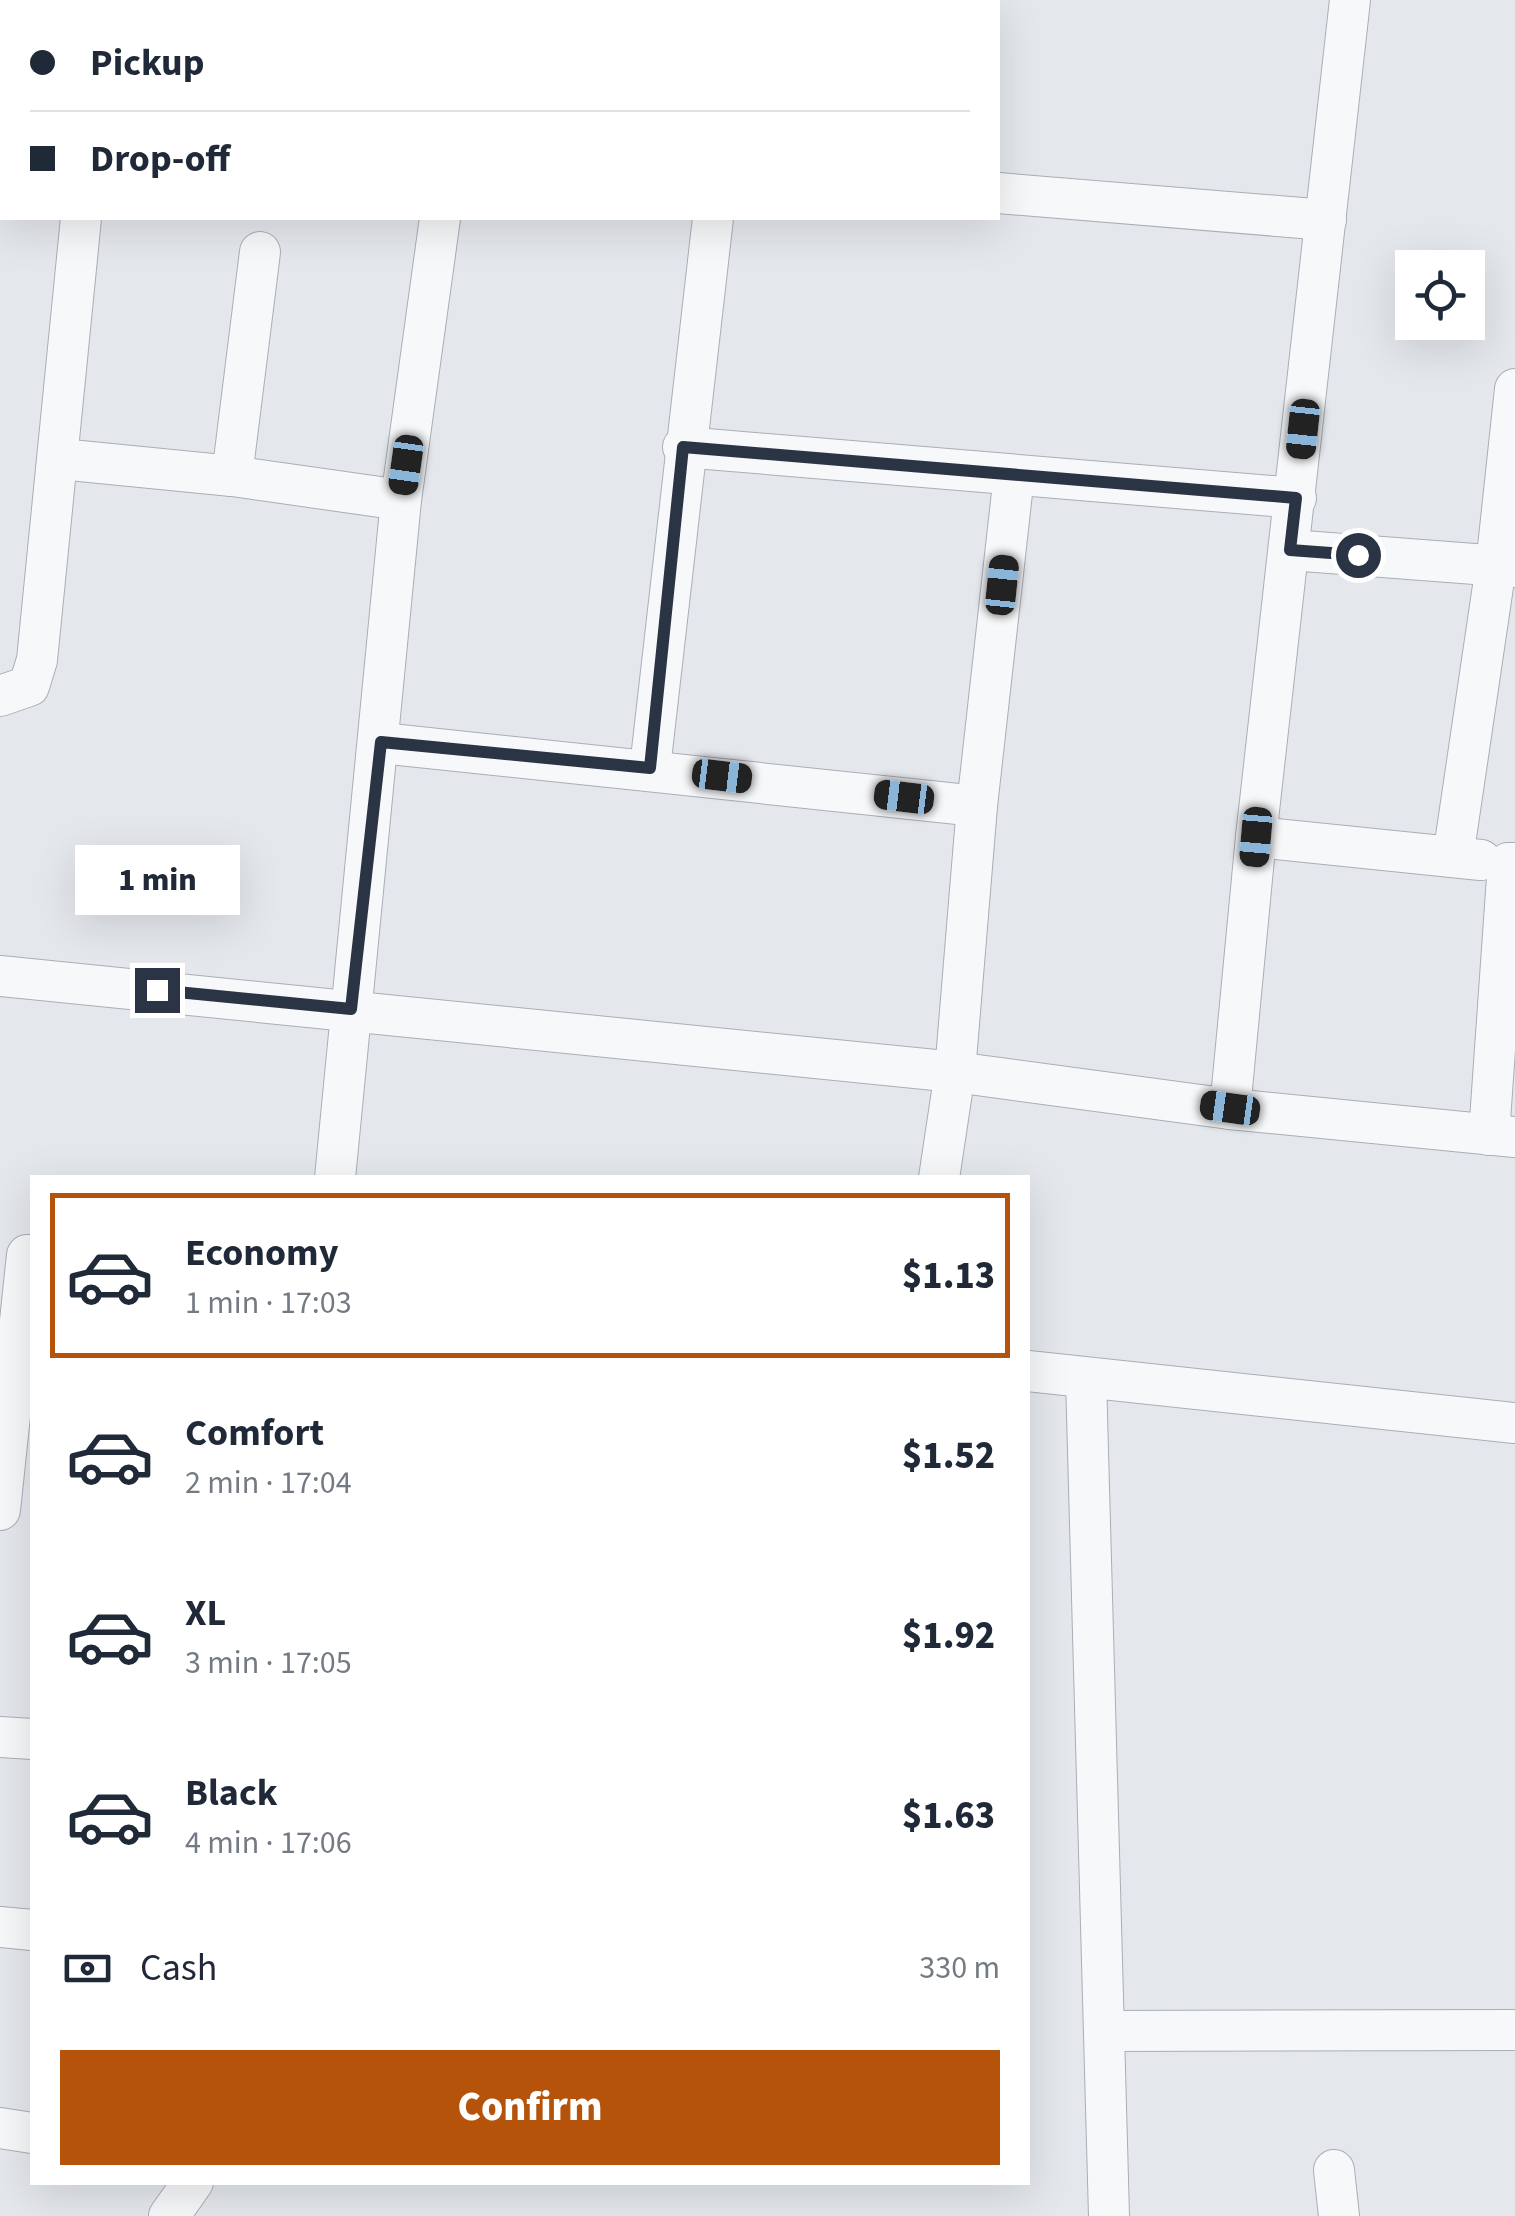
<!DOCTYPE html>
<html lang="en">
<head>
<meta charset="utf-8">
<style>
	:root { --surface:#fff; --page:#f6f6f7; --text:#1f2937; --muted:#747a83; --line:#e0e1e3; --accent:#b45309 }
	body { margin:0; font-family:"Source Sans 3",sans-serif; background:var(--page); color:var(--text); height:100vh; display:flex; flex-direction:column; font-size:38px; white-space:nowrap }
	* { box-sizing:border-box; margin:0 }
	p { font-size:32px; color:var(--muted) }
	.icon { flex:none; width:55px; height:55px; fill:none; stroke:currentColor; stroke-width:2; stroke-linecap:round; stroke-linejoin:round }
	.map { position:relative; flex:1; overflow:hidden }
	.panel { position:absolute; left:30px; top:1175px; width:1000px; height:1010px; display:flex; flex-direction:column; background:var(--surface); border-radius:0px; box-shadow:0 10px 40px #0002 }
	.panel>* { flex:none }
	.hud { position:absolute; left:0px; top:0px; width:1000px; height:220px; box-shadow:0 10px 40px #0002; display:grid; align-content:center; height:220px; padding:0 30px; background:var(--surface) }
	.tools { position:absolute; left:1395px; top:250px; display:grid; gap:20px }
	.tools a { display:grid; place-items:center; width:90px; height:90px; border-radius:0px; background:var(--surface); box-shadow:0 10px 40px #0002; font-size:50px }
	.end { position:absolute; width:45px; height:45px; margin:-22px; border:12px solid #2b3445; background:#fff; box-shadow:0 0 0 5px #fff }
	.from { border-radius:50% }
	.bubble { position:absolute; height:70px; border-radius:0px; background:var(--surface); box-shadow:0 10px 40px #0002; font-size:32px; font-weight:800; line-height:70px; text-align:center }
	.car { position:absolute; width:30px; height:60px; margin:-30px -15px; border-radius:12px; box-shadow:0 0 8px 2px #0007; background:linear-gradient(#222 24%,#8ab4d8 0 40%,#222 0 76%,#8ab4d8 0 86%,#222 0) }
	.hud b { display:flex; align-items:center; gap:35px; height:95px; font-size:38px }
	.hud b+b { border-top:2px solid var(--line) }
	.hud i { width:25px; height:25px; background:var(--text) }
	ul { padding:18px 0 0; list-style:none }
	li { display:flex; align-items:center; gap:30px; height:165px; margin:0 20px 15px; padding:0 10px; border:5px solid transparent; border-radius:0px }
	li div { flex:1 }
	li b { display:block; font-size:38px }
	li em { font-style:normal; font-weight:800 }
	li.on { border-color:var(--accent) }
	li>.icon { width:90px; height:90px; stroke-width:1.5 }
	.pay { display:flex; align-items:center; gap:25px; height:110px; padding:0 30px; font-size:38px }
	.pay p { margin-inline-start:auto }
	.cta { display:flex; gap:20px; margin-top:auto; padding:20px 30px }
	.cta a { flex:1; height:115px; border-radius:0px; background:var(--accent); color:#fff; font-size:40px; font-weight:800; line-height:115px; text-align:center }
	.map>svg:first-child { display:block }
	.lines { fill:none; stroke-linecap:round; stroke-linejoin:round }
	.minor-casing { stroke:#a9aeb7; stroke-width:42 }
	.minor { stroke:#f7f8fa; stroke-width:40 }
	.route { stroke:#2b3445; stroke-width:12 }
</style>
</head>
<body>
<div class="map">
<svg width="1515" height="2216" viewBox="0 0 1515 2216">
	<rect width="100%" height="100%" fill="#e4e7ec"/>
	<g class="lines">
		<defs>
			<g id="minor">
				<polyline points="97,2 97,0"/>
				<polyline points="283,2 283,0"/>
				<polyline points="453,2 453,0"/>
				<polyline points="0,159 2,160"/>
				<polyline points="998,193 1326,220"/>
				<polyline points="683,447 1296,498"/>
				<polyline points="60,459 232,476 401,500"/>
				<polyline points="232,476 260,252"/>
				<polyline points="1290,550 1515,567"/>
				<polyline points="0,696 29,686 37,660 81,218"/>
				<polyline points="381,743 977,806"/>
				<polyline points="650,768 713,218"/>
				<polyline points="1256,837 1481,860"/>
				<polyline points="1453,857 1496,566 1515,389"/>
				<polyline points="0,976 955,1072 1230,1109 1515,1137"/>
				<polyline points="1230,1109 1256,837 1350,0"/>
				<polyline points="1489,1135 1508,863 1515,863"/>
				<polyline points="335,1178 401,500 440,218"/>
				<polyline points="939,1178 955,1072 977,806 1014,475"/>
				<polyline points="1028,1371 1515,1423"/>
				<polyline points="1086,1378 1109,2216"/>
				<polyline points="0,1510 27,1255"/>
				<polyline points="0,1737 32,1739"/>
				<polyline points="0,1927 32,1930"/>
				<polyline points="1106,2031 1515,2030"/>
				<polyline points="0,2128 32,2133"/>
				<polyline points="1334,2170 1339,2216"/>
				<polyline points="169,2216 193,2182"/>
			</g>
		</defs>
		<use href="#minor" class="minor-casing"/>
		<use href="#minor" class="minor"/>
	</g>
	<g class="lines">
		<polyline class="route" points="157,990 351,1009 381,742 650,768 683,447 1296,498 1290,550 1358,555"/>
	</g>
</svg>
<div class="tools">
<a><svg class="icon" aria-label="locate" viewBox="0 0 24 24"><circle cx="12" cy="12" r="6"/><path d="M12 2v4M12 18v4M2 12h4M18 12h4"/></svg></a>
</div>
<i class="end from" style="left:1358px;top:555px"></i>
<i class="end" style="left:157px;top:990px"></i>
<div class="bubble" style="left:75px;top:845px;width:165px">1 min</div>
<i class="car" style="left:1303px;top:429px;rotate:186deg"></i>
<i class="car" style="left:406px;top:465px;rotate:188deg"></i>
<i class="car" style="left:1002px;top:585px;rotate:6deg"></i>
<i class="car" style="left:722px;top:776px;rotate:97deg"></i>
<i class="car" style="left:904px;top:797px;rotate:277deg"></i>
<i class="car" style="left:1256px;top:837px;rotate:185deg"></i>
<i class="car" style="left:1230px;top:1108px;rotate:278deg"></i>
<div class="hud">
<b><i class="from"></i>Pickup</b>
<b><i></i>Drop-off</b>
</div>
<section class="panel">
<ul>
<li class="on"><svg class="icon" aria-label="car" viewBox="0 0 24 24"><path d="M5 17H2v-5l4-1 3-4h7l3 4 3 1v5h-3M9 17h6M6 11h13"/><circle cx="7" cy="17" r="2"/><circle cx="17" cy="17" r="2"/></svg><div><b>Economy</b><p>1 min · 17:03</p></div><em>$1.13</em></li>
<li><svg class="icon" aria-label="car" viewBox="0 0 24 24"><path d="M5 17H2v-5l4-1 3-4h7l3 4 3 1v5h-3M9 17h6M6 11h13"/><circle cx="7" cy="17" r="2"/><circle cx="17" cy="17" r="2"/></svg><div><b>Comfort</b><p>2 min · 17:04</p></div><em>$1.52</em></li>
<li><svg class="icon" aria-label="car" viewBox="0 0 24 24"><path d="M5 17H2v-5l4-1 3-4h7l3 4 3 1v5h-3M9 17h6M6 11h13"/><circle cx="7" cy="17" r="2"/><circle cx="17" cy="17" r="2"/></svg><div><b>XL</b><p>3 min · 17:05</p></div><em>$1.92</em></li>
<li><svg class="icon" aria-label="car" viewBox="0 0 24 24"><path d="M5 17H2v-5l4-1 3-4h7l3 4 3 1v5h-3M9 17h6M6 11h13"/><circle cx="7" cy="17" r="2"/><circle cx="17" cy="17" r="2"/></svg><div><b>Black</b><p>4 min · 17:06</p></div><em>$1.63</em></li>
</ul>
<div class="pay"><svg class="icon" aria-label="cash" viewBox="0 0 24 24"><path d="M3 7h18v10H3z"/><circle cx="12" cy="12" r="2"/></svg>Cash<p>330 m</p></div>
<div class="cta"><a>Confirm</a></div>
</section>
</div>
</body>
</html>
